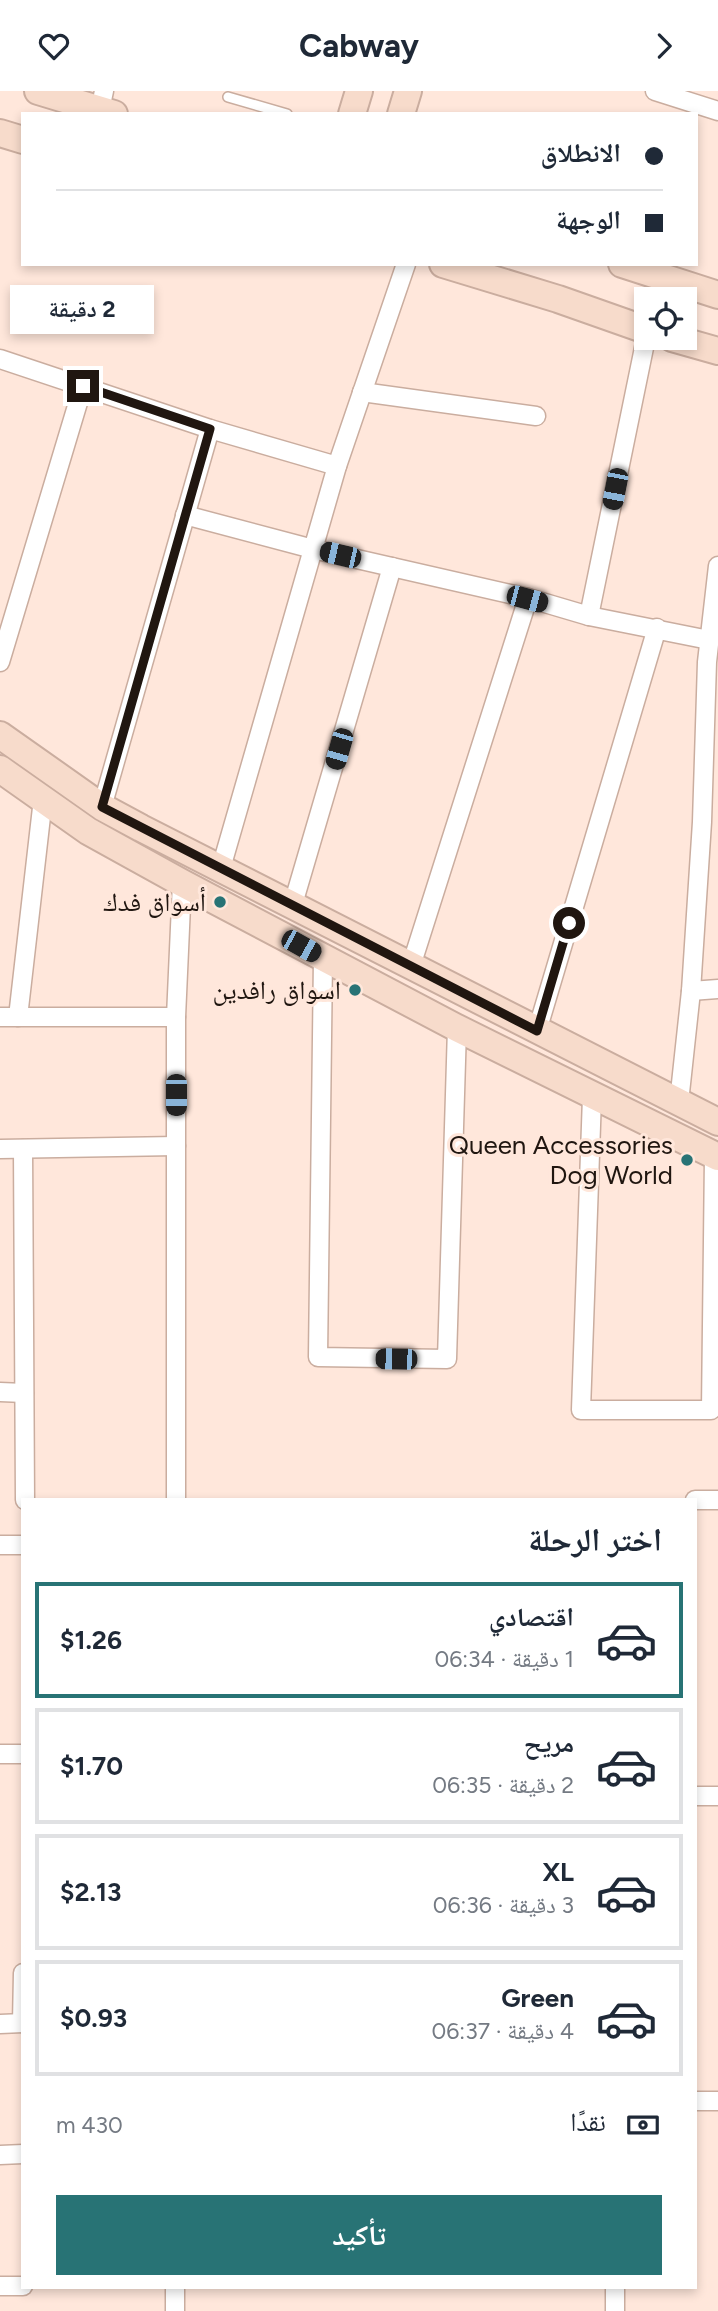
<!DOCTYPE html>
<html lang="ar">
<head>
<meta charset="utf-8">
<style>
	:root { --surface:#fff; --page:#f2f2f3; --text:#1f2937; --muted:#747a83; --line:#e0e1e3; --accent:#287375 }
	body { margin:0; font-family:Figtree,"Noto Naskh Arabic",sans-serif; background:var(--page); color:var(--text); direction:rtl; height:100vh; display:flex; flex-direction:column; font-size:26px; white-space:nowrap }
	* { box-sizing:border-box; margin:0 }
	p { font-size:23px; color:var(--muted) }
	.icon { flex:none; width:38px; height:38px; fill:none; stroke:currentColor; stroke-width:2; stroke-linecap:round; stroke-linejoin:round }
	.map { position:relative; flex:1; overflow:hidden; direction:ltr }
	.drawer { position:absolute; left:21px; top:1407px; width:676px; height:791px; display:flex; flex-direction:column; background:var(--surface); border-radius:0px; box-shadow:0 4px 10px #0003; direction:rtl }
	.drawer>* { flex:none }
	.top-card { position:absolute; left:21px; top:21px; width:677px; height:154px; border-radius:0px; box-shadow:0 4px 10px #0003; direction:rtl; display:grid; align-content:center; height:154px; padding:0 35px; background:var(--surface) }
	.controls { position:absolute; left:634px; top:196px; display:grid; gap:14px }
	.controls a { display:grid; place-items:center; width:63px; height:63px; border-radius:0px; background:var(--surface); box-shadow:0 4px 10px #0003; font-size:35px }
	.end { position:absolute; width:32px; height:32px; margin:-16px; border:9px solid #201610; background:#fff; box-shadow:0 0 0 4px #fff }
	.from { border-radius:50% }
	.bubble { position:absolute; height:49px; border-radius:0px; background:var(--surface); box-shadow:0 4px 10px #0003; font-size:23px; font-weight:700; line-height:49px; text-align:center; direction:rtl }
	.car { position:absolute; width:21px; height:42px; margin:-21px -10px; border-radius:9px; box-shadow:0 0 5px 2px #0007; background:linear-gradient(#222 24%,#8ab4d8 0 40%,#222 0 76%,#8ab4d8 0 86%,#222 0) }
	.top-card b { display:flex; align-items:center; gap:24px; height:66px; font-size:26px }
	.top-card b+b { border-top:2px solid var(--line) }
	.top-card i { width:18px; height:18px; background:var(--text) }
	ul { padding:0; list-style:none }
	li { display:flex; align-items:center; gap:21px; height:116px; margin:0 14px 10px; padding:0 21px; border:4px solid var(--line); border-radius:0px }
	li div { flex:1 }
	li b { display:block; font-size:26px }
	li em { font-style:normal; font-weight:700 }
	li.selected { border-color:var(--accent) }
	li>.icon { width:63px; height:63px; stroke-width:1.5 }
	h2 { padding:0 35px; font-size:32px; line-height:84px }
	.pay { display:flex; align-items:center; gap:18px; height:77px; padding:0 35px; font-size:26px }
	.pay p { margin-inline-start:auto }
	.cta { display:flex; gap:14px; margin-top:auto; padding:14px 35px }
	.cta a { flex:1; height:80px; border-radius:0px; background:var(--accent); color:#fff; font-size:28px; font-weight:700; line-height:80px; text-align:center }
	header { display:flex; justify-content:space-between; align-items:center; height:91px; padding:0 35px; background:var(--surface); font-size:32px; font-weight:700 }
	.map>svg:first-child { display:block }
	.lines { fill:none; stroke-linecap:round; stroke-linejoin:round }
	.lane-casing { stroke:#caad9f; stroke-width:12 }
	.street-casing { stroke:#caad9f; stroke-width:21 }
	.secondary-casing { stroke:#caad9f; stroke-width:30 }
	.lane { stroke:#fff; stroke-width:9 }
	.street { stroke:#fff; stroke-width:18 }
	.secondary { stroke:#f7dbcb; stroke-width:26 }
	.route { stroke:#201610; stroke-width:9 }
	.poi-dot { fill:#287375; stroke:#ffe7db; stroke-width:2.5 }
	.labels { text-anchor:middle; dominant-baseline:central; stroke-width:6; stroke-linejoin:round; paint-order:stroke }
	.poi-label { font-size:26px; fill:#201610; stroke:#ffe7db; text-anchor:end }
</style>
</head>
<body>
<header><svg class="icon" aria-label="forward" viewBox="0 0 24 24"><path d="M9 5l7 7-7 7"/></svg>Cabway<svg class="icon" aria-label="heart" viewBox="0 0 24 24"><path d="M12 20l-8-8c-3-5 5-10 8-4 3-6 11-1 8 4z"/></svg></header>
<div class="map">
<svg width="718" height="2220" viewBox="0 0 718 2220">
	<rect width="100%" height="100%" fill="#ffe7db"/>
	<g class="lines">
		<defs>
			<polyline id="lane" points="228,6 287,23"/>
			<g id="street">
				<polyline points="655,0 718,20"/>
				<polyline points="100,19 104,0"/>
				<polyline points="0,268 210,338 337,375"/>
				<polyline points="362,301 536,325"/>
				<polyline points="185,424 313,458 528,507 589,525 709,549"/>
				<polyline points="589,525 646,247"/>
				<polyline points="0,571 83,295"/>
				<polyline points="102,716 210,338"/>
				<polyline points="221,777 337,375 406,173"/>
				<polyline points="293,813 392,476"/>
				<polyline points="323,867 318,1266 447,1268 457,937"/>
				<polyline points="411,875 528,507"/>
				<polyline points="691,900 718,898"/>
				<polyline points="0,926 176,926"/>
				<polyline points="18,926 43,708"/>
				<polyline points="537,940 657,537"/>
				<polyline points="592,1006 581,1319 711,1319 714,1065"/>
				<polyline points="679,1011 691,900 702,731 707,571 718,475"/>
				<polyline points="0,1058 176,1055"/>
				<polyline points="23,1058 25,1409"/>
				<polyline points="0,1301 24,1302"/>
				<polyline points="176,1409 176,926 182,792"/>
				<polyline points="695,1409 718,1409"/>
				<polyline points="0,1454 23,1454"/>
				<polyline points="0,1663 23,1663"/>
				<polyline points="695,1705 718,1705"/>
				<polyline points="22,1932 23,1882"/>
				<polyline points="0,1933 23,1932"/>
				<polyline points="695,2010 718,2010"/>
				<polyline points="0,2064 23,2063"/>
				<polyline points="0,2195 23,2195"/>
				<polyline points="615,2196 615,2220"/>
				<polyline points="175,2220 175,2196"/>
			</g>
			<g id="secondary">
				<polyline points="38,0 114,23"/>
				<polyline points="352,23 359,0"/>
				<polyline points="401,23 408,0"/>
				<polyline points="0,42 23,49"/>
				<polyline points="443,173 558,208 646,239"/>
				<polyline points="622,173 718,204"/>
				<polyline points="672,247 718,260"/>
				<polyline points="0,644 102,716 141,737 718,1031"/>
				<polyline points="0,678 88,740 182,792 457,937 718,1066"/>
			</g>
		</defs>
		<use href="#lane" class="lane-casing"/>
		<use href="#street" class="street-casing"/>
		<use href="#secondary" class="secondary-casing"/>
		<use href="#lane" class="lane"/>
		<use href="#street" class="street"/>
		<use href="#secondary" class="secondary"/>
	</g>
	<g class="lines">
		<polyline class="route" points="83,295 210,338 102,716 537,940 569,832"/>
	</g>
	<g class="poi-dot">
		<circle cx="220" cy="811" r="7"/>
		<circle cx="355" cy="899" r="7"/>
		<circle cx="687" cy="1069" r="7"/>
	</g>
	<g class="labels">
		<g class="poi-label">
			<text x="206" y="811">أسواق فدك</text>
			<text x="341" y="899">اسواق رافدين</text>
			<text x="673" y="1054">Queen Accessories<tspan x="673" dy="30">Dog World</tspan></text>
		</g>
	</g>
</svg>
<div class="controls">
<a><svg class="icon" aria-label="locate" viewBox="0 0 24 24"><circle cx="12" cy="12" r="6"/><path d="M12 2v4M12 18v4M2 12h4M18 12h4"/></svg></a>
</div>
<i class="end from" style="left:569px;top:832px"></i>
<i class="end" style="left:83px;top:295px"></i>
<div class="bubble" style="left:10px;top:194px;width:144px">2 دقيقة</div>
<i class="car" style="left:615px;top:398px;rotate:191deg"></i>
<i class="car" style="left:340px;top:464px;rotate:283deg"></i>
<i class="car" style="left:527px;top:508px;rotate:105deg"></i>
<i class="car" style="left:339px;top:658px;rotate:196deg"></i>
<i class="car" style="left:301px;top:855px;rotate:119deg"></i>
<i class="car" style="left:176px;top:1004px;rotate:180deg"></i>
<i class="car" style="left:396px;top:1268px;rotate:271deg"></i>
<div class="top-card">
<b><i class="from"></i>الانطلاق</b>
<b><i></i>الوجهة</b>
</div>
<section class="drawer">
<h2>اختر الرحلة</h2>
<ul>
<li class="selected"><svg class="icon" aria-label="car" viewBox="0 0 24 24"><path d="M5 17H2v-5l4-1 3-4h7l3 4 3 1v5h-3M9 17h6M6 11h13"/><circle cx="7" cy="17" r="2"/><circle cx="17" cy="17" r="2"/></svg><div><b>اقتصادي</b><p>1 دقيقة · 06:34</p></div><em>$1.26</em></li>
<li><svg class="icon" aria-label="car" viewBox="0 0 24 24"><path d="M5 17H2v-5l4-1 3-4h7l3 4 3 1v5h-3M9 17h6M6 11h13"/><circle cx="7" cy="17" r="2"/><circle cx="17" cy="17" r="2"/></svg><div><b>مريح</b><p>2 دقيقة · 06:35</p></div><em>$1.70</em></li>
<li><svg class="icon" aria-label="car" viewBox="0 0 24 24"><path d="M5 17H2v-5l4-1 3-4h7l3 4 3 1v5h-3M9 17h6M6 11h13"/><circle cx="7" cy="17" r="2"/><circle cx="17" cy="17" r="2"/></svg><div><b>XL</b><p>3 دقيقة · 06:36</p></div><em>$2.13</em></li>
<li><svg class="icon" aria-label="car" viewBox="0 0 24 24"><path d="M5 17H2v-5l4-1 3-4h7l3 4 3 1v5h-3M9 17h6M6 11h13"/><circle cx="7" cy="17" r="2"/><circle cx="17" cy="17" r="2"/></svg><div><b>Green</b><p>4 دقيقة · 06:37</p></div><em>$0.93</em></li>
</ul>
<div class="pay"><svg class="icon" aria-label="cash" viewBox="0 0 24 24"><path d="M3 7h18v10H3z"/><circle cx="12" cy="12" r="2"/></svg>نقدًا<p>430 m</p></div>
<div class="cta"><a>تأكيد</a></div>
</section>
</div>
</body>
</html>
